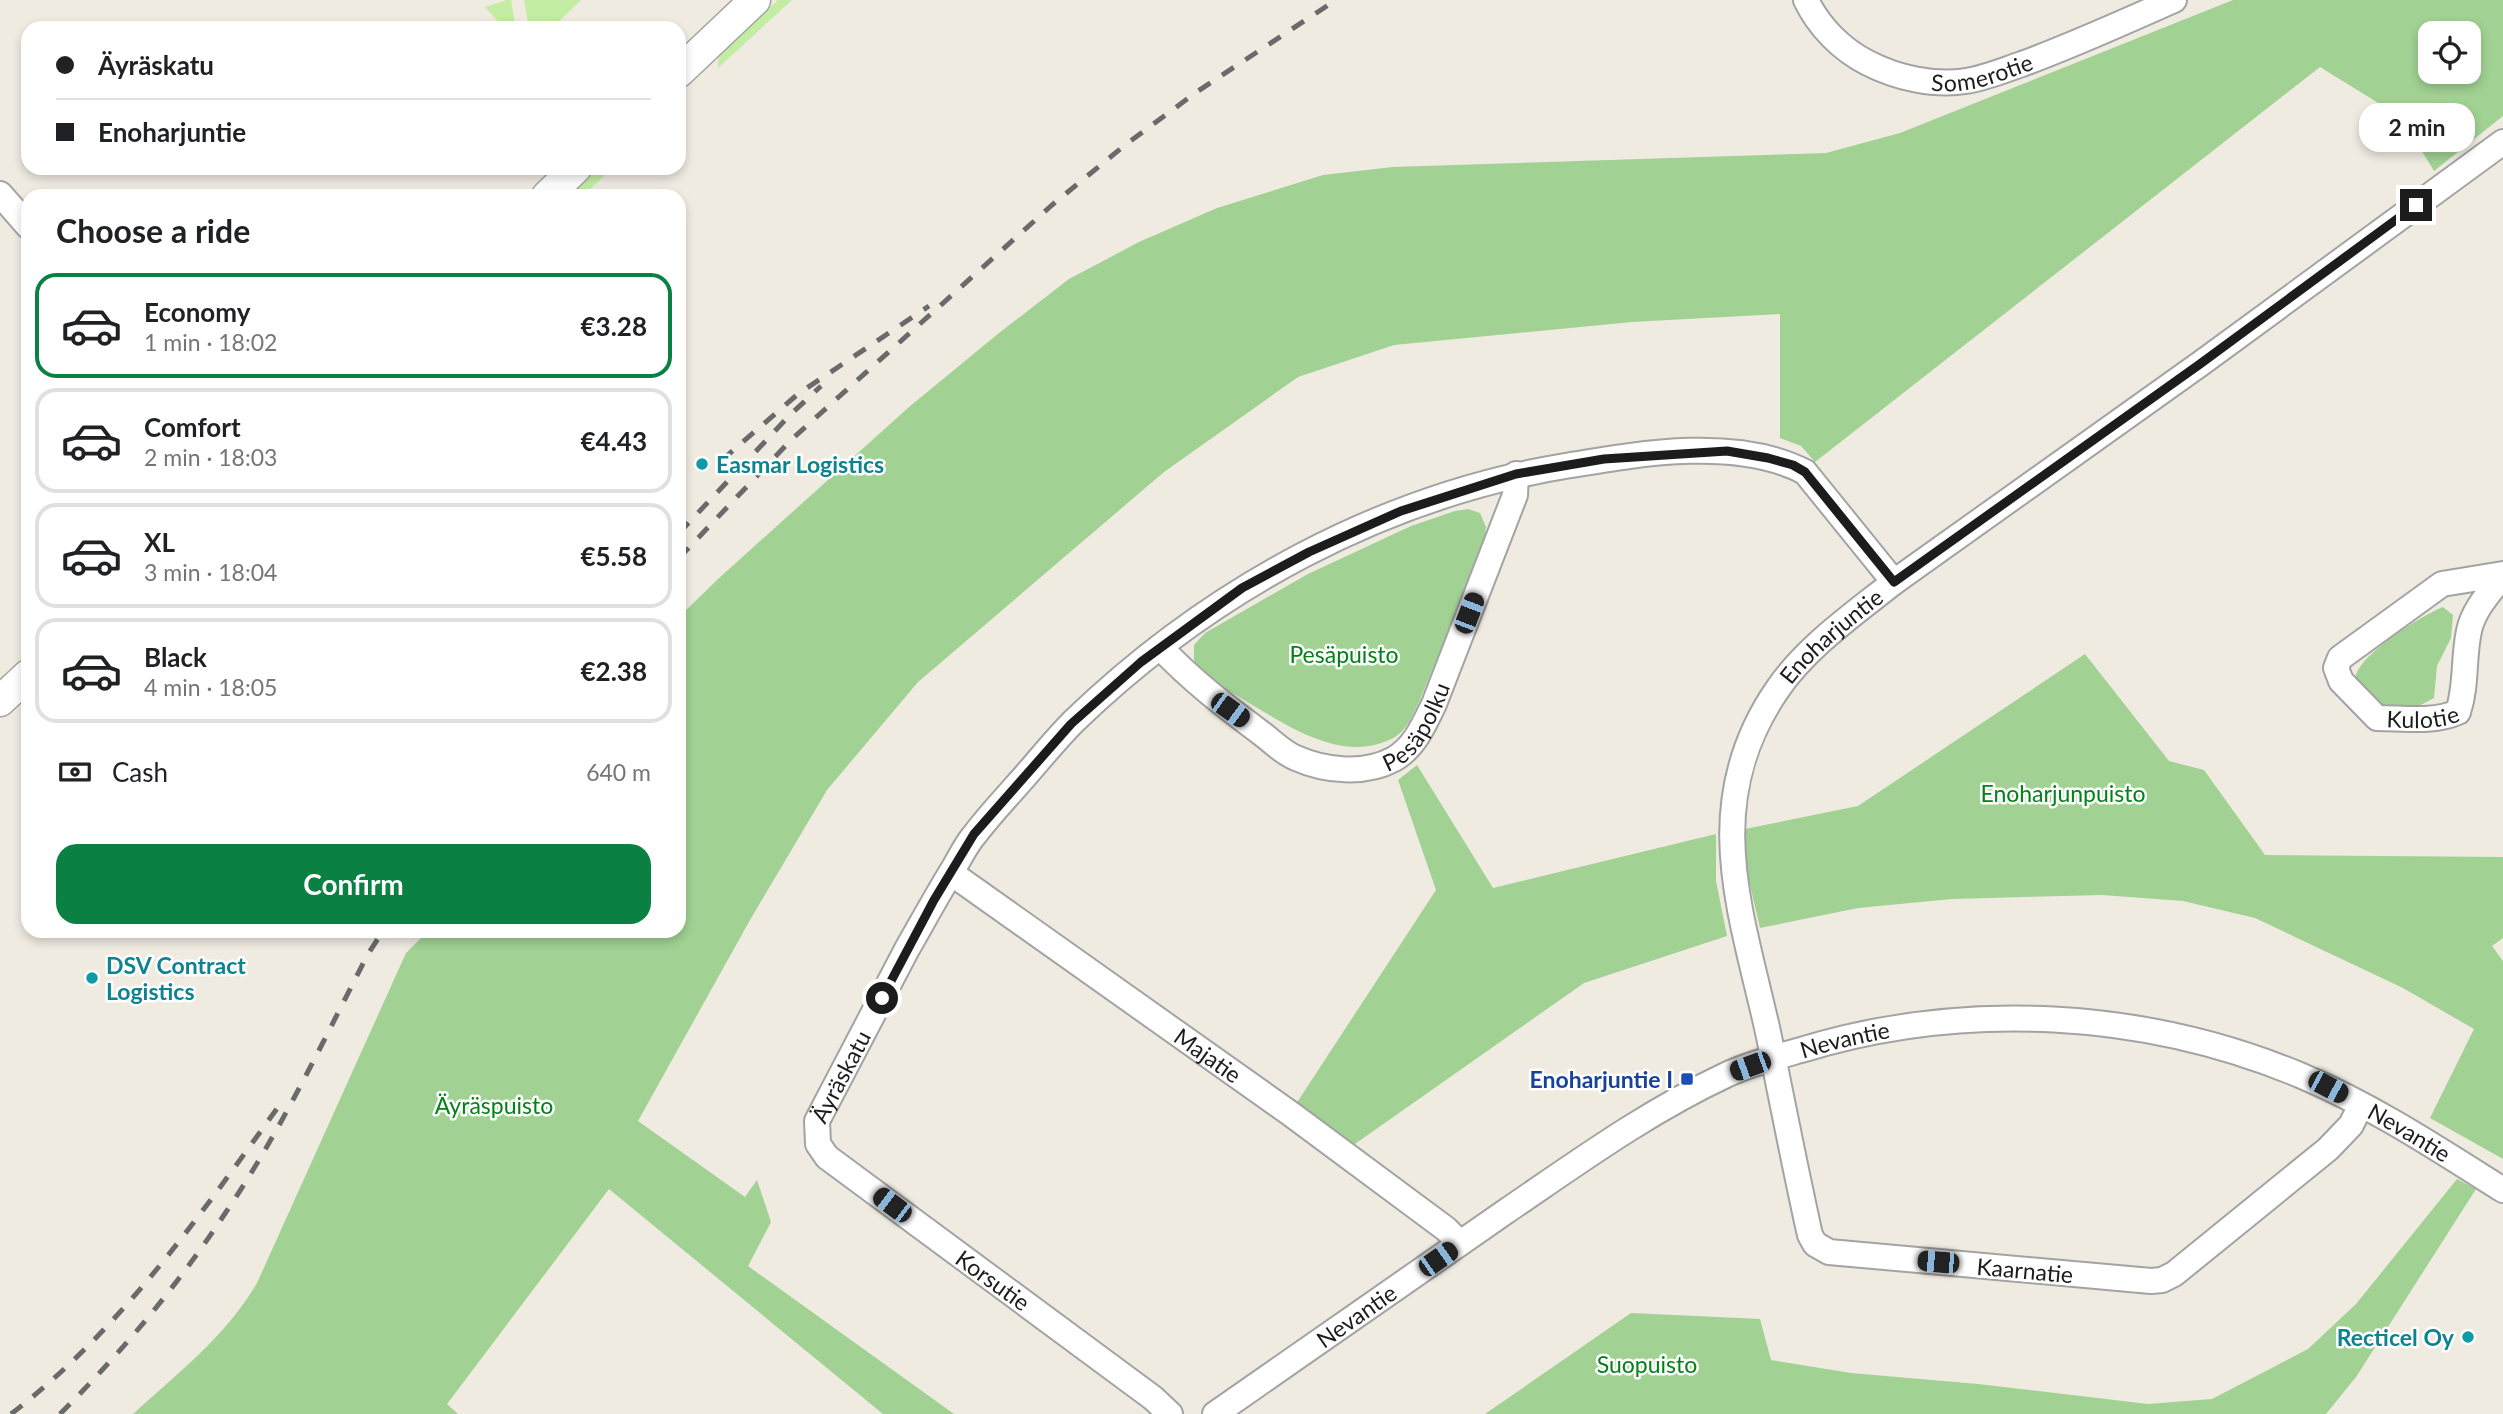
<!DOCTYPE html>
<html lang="en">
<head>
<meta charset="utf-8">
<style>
	:root { --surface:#fff; --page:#f6f6f6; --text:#202124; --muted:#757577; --line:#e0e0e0; --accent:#0b8043 }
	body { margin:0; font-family:Lato,sans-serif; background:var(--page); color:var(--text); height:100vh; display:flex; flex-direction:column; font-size:26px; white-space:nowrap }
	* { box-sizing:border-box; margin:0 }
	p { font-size:23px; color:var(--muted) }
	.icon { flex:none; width:38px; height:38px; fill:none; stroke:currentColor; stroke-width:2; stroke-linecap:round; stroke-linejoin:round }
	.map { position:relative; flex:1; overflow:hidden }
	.side { position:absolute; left:21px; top:189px; width:665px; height:749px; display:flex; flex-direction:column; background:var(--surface); border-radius:21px; box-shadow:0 4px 10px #0003 }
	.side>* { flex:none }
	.top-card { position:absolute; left:21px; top:21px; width:665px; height:154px; border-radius:21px; box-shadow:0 4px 10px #0003; display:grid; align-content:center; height:154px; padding:0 35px; background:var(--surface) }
	.buttons { position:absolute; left:2418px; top:21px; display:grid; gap:14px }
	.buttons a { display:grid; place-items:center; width:63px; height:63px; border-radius:14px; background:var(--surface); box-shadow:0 4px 10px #0003; font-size:35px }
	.end { position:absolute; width:32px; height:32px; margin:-16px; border:9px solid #1c1c1c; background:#fff; box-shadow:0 0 0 4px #fff }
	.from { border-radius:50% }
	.bubble { position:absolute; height:49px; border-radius:21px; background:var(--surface); box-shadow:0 4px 10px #0003; font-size:23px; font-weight:700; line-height:49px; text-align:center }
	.car { position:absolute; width:21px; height:42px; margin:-21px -10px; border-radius:9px; box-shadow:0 0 5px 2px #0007; background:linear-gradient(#222 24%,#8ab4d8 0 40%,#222 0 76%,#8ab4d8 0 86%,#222 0) }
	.top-card b { display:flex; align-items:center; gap:24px; height:66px; font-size:26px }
	.top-card b+b { border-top:2px solid var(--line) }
	.top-card i { width:18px; height:18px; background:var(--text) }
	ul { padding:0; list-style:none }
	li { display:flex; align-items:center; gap:21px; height:105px; margin:0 14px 10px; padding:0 21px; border:4px solid var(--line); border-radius:21px }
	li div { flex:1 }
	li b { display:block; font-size:26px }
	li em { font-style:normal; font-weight:700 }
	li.on { border-color:var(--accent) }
	li>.icon { width:63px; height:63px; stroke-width:1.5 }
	h2 { padding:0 35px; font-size:32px; line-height:84px }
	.pay { display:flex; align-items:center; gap:18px; height:77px; padding:0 35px; font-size:26px }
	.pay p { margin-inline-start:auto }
	.cta { display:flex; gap:14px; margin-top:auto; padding:14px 35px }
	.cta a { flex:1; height:80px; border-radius:21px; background:var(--accent); color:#fff; font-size:28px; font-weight:700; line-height:80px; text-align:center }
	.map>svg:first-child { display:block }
	.grass { fill:#c2eda3 }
	.forest { fill:#a1d193; fill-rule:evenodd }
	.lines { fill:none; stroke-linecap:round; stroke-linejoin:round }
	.minor-casing { stroke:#a3a3a3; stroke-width:28 }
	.tertiary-casing { stroke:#a3a3a3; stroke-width:33 }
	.minor { stroke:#fff; stroke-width:24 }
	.tertiary { stroke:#fff; stroke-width:30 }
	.rail { stroke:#6a6a6a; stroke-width:5; stroke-dasharray:14 14; stroke-linecap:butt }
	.route { stroke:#1c1c1c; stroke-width:9 }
	.culture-dot { fill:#0f9aa8; stroke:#fff; stroke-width:2.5 }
	.transit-dot { fill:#1a4fb4; stroke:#fff; stroke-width:2.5 }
	.labels { text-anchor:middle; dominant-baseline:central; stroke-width:5; stroke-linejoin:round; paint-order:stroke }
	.street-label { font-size:23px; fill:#1c1c1c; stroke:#fff }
	.culture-label { font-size:23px; font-weight:bold; fill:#0d838f; stroke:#fff; text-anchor:start }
	.park-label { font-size:23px; fill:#048117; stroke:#fff }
	.transit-label { font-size:23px; font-weight:bold; fill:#164399; stroke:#fff; text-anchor:end }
</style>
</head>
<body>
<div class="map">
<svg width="2503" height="1414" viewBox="0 0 2503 1414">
	<rect width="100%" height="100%" fill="#efebe1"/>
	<g class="grass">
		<polygon points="507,0 511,0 516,28 504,28 485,7"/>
		<polygon points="524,0 581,0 552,28 529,28"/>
		<polygon points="778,0 792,0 718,68 718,60 721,53"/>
		<polygon points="598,168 612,168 583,196 568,196"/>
	</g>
	<g class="forest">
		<path d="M2233 0H2503V116L2434 171 2401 117 2320 67 1815 462 1801 446 1780 438V314L1632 322 1394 345 1298 377 1164 472 918 682 827 790 750 920 638 1121 745 1197 757 1180 771 1222 748 1266 954 1414H883L609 1189 447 1404 458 1414H133C178 1373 226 1336 257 1283L406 953 428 931H679V617L718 579 909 407 999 333 1069 279 1139 242 1217 208 1323 175 1393 167 1826 153 1900 133ZM2431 33H2469V72H2431Z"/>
		<path d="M1468 509 1480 513 1486 527 1484 544 1419 702C1413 714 1407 730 1395 737 1347 764 1294 730 1254 706 1235 694 1216 684 1199 671L1194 660V645L1205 633 1308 574 1411 526 1455 511Z"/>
		<path d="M2443 607 2453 615 2451 638 2437 666 2434 698 2411 710 2381 713C2373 704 2357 692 2356 678 2355 657 2424 614 2443 607Z"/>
		<polygon points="2085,654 2169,761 2204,770 2265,855 2503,857 2503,938 2492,946 2503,961 2503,1159 2430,1118 2474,1029 2403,988 2255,918 2183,901 2102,895 1952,899 1858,908 1760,928 1747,872 1745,829 1858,806"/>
		<polygon points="1417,765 1493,888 1716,834 1716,881 1727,936 1584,983 1352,1146 1296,1104 1436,890 1398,780"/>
		<polygon points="2457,1179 2476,1189 2356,1377 2326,1414 1485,1414 1631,1313 1760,1319 1771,1360 1851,1373 1978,1384 2148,1404 2212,1399 2308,1349 2356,1304"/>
	</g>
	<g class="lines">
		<defs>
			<g id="minor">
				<path id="s1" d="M1806 0C1819 27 1842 50 1868 63 1897 78 1934 86 1966 81 1986 78 2004 70 2022 64 2074 45 2124 22 2174 0"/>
				<polyline points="0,194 28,226"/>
				<path id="s2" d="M2503 574 2442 584 2340 658 2336 668 2341 681 2377 718C2404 718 2433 723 2458 712 2467 685 2463 658 2469 631 2473 610 2490 592 2503 575"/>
				<path id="s3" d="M1160 647C1191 680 1225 706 1261 733 1272 741 1283 753 1296 758 1325 771 1365 775 1394 759 1415 747 1424 724 1434 704L1515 495 1516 474"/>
				<path id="s4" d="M951 873 1291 1114 1446 1229 1460 1243"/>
				<path id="s5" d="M2361 1105 2351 1125 2328 1149 2174 1274 2162 1280 2151 1281 1829 1252 1815 1244 1810 1235C1795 1168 1782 1100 1768 1032 1741 911 1699 804 1777 690 1806 647 1854 614 1894 582L2200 364 2503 142"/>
				<path id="s6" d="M1170 1414 1153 1398 827 1157 818 1144 817 1121C847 1064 877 1007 907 949 922 923 936 897 952 871 960 858 966 844 976 833 989 816 1004 800 1018 784 1037 763 1054 741 1074 721 1210 590 1383 495 1571 465 1643 453 1738 437 1805 472L1894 582"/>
				<path id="s7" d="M1215 1414C1312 1347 1408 1279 1505 1212 1577 1163 1647 1112 1726 1075 1749 1064 1776 1057 1801 1050 1964 1000 2145 1010 2302 1076 2373 1106 2438 1149 2503 1190"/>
			</g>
			<g id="tertiary">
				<polyline points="679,72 755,0"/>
				<polyline points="547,196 576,168"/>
				<polyline points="0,701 28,675"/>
			</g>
		</defs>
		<use href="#minor" class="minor-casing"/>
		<use href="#tertiary" class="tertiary-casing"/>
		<use href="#minor" class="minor"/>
		<use href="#tertiary" class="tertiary"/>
		<g class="rail">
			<polyline points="722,460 798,394 929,306"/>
			<polyline points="679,533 790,415 821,386"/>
			<polyline points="679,558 792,439 1052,205 1125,145 1198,91 1336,0"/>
			<path d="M11 1414C121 1330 201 1214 281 1103"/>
			<path d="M60 1414C122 1352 178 1285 226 1212 281 1131 323 1041 368 954L383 931"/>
		</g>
	</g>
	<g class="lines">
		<polyline class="route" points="882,998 934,900 974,834 1071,724 1141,662 1242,588 1309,552 1401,511 1516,474 1604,459 1727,451 1768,458 1793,465 1805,472 1894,582 2200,364 2416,205"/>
	</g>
	<g class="culture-dot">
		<circle cx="702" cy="464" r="7"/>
		<circle cx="92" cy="978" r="7"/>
		<circle cx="2468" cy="1337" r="7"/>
	</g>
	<rect class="transit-dot" x="1680" y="1072" width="14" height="14" rx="3.5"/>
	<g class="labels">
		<g class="street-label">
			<text stroke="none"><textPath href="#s1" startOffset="208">Somerotie</textPath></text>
			<text stroke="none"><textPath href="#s5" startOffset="1267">Enoharjuntie</textPath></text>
			<text stroke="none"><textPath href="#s2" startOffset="310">Kulotie</textPath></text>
			<text stroke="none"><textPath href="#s3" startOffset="317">Pesäpolku</textPath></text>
			<text stroke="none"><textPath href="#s7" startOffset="738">Nevantie</textPath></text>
			<text stroke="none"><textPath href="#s4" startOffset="315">Majatie</textPath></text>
			<text stroke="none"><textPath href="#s6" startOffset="518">Äyräskatu</textPath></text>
			<text stroke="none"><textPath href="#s7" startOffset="1326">Nevantie</textPath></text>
			<text transform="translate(2025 1270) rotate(5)">Kaarnatie</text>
			<text transform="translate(993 1280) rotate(36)">Korsutie</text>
			<text stroke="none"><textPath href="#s7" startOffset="172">Nevantie</textPath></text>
		</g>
		<g class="culture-label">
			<text x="716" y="464">Easmar Logistics</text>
			<text x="106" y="965">DSV Contract<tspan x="106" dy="26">Logistics</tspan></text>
			<text x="2454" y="1337" text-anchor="end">Recticel Oy</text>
		</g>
		<g class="park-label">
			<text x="1344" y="654">Pesäpuisto</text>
			<text x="2063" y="793">Enoharjunpuisto</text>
			<text x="494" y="1105">Äyräspuisto</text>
			<text x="1647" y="1364">Suopuisto</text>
		</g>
		<g class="transit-label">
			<text x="1673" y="1079">Enoharjuntie I</text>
		</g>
	</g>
</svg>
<div class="buttons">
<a><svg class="icon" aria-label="locate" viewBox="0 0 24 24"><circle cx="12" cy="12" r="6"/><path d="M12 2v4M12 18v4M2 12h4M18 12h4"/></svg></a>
</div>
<i class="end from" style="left:882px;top:998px"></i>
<i class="end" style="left:2416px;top:205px"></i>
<div class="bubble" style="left:2359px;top:103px;width:116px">2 min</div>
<i class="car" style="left:1469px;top:613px;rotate:21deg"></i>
<i class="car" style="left:1230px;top:710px;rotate:126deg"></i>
<i class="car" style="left:1750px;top:1066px;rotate:250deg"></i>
<i class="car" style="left:2328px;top:1087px;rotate:118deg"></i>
<i class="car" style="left:892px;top:1205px;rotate:307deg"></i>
<i class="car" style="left:1438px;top:1259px;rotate:55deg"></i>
<i class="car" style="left:1938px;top:1262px;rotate:275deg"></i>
<div class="top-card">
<b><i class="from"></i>Äyräskatu</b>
<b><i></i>Enoharjuntie</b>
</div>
<section class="side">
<h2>Choose a ride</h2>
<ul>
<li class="on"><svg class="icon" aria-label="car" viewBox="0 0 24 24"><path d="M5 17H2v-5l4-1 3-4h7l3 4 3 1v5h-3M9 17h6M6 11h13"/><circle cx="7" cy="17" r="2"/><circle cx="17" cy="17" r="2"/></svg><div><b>Economy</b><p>1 min · 18:02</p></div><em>€3.28</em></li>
<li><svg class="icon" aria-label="car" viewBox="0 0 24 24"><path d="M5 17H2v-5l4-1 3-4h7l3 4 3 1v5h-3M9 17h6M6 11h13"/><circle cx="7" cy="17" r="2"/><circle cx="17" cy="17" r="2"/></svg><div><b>Comfort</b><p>2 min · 18:03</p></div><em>€4.43</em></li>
<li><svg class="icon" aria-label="car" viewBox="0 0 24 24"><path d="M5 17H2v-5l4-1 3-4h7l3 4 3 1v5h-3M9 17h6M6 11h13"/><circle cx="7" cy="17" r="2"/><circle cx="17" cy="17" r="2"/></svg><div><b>XL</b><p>3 min · 18:04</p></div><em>€5.58</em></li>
<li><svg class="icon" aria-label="car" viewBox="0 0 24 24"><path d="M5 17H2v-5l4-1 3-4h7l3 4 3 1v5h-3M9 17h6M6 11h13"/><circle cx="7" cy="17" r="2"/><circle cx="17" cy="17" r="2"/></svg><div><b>Black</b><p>4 min · 18:05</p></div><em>€2.38</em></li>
</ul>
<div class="pay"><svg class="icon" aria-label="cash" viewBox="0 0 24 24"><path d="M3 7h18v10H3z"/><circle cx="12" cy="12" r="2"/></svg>Cash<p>640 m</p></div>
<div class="cta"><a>Confirm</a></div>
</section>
</div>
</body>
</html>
